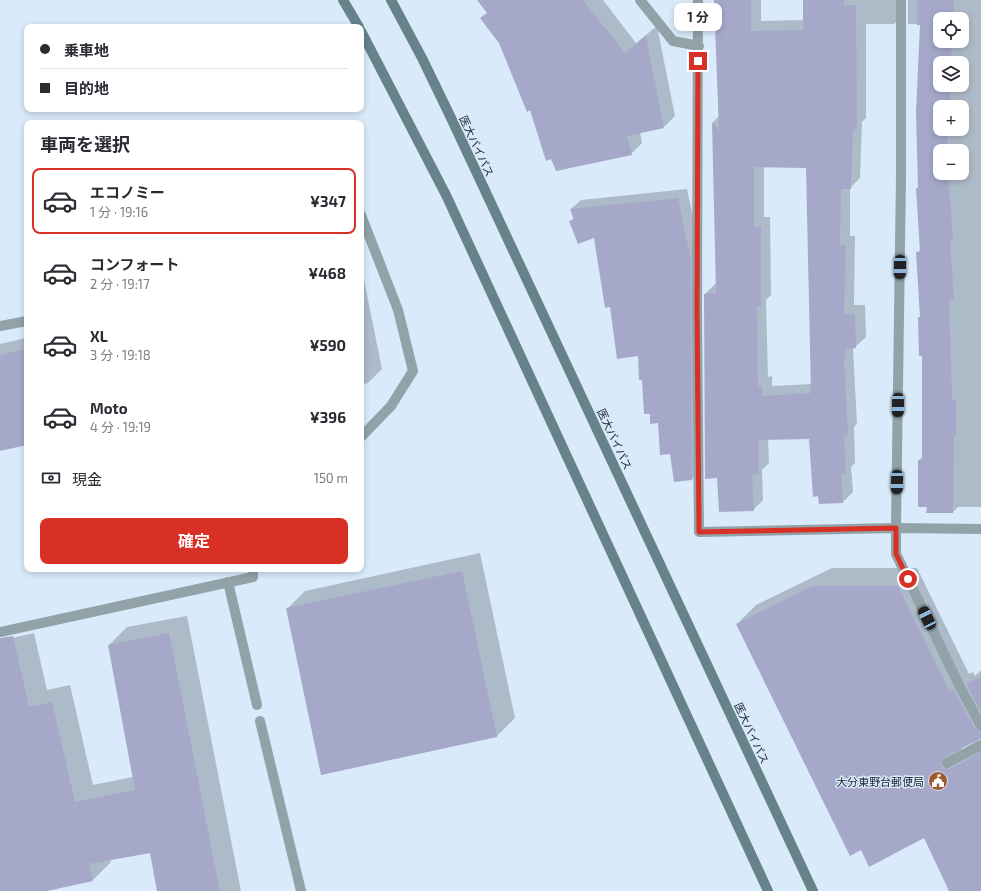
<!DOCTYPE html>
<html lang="ja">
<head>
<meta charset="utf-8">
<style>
	:root { --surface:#fff; --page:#f7f7f7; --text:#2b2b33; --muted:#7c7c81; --line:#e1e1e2; --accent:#d93025 }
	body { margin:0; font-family:"Exo 2","Noto Sans JP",sans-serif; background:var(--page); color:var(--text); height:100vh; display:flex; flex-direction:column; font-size:15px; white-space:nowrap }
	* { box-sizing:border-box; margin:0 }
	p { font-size:13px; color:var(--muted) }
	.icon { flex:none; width:22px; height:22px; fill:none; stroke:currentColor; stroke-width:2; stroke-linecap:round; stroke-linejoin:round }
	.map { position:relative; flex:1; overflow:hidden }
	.side { position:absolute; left:24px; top:120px; width:340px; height:452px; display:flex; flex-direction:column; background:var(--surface); border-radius:8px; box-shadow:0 2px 6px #0003 }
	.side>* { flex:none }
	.hud { position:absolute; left:24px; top:24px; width:340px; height:88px; border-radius:8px; box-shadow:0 2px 6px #0003; display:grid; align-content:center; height:88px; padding:0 16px; background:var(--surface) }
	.buttons { position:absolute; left:933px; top:12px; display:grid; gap:8px }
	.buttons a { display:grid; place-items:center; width:36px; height:36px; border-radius:8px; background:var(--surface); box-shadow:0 2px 6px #0003; font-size:20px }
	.end { position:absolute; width:18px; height:18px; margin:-9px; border:5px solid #d93025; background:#fff; box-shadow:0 0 0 2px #fff }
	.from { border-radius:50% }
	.bubble { position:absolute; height:28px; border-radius:8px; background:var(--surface); box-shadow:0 2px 6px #0003; font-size:13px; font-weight:700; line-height:28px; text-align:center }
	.car { position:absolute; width:12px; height:24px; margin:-12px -6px; border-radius:5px; box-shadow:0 0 3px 1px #0007; background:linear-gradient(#222 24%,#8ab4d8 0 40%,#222 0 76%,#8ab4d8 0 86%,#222 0) }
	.hud b { display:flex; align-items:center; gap:14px; height:38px; font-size:15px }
	.hud b+b { border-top:1px solid var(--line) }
	.hud i { width:10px; height:10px; background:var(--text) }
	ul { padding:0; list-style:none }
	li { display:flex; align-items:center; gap:12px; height:66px; margin:0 8px 6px; padding:0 8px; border:2px solid transparent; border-radius:8px }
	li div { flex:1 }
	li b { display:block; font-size:15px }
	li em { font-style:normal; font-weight:700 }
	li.selected { border-color:var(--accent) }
	li>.icon { width:36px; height:36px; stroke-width:1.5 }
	h2 { padding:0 16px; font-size:18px; line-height:48px }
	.pay { display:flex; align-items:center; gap:10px; height:44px; padding:0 16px; font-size:15px }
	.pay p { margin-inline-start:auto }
	.cta { display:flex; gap:8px; margin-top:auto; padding:8px 16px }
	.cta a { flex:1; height:46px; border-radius:8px; background:var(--accent); color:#fff; font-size:16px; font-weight:700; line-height:46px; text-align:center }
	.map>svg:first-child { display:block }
	.shadow { fill:#0003; fill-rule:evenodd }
	.building { fill:#a5a8c9; fill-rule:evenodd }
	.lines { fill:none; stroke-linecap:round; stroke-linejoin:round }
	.lane { stroke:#91a3a8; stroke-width:10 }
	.street { stroke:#91a3a8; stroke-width:10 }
	.secondary { stroke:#678289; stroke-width:10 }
	.route { stroke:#d93025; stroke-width:5 }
	.labels { text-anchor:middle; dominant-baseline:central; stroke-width:3; stroke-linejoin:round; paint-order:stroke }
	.street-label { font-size:11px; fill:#202a35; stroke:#d9eafa }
	.poi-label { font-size:11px; fill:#202a35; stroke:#d9eafa; text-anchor:end }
</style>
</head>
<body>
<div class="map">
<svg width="981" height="891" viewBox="0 0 981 891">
	<rect width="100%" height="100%" fill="#d9eafa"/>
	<g class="shadow">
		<polygon points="478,0 603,0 636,43 657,26 675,116 664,127 640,132 642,143 631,154 499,42 481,19 488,12"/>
		<path d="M715 0H761V21L804 20V0H904V14L894 24H866V118L862 122 860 178 850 188V236H855L854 305H865L866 337 853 349 857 424 854 427 855 463 851 467 853 492 843 502 810 438 768 439 769 463 762 470 763 500 753 510 705 294 715 284H717L713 122 719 116ZM764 166 807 167 812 384 772 386V376L768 377 766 300 771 295 770 217H764Z"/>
		<path d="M908 0H981V507H958L953 512 928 506 919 460 923 456V355L917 253 921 249 917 189 919 186 921 24H908ZM940 19H962V41H940ZM940 63H962V85H940ZM940 107H962V129H940ZM940 151H962V173H940Z"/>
		<polygon points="687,189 700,250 701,470 692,479 670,453 643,379 639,355 611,306 595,237 570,221 574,218 571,209 581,200"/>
		<polygon points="361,265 382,369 368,383 361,385"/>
		<polygon points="27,336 27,444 0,450 0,344 22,339"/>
		<polygon points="480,553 515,718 497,736 287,609 305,591"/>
		<polygon points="832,568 917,568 969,674 973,672 975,676 981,670 981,738 960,748 963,750 981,744 981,891 950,891 925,837 737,624 756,605"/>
		<polygon points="187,616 241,891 158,891 151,851 110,859 111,862 93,880 43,891 0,891 0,641 34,633 47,690 70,685 93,785 133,777 109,645 127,627"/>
	</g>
	<g class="building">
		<polygon points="477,0 583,0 625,53 646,36 664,128 627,136 632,155 556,171 551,159 546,161 530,110 527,112 499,43 480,18 487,13"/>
		<path d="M714 0H751V31L803 30V0H844V5H856L857 129H853L851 189H841L840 245H846L844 315 855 314 856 348 845 349V359L844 358 848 435H844L846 474H841L843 503 819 504 818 496 813 497 809 439 758 440 759 474 752 475 754 511 719 512 717 478 705 479 704 294 716 293 712 122 719 130ZM754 167 806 168 811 393 762 396V386H758L757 306H761V227H754Z"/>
		<polygon points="917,0 954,0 953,19 940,19 940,41 952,41 951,63 940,63 940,85 950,85 949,107 940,107 940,129 948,129 947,151 940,151 940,173 948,173 953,240 950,240 954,300 949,300 952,400 956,400 956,435 954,435 953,513 926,513 927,507 918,507 918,460 922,460 922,356 919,356 918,317 920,317 916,252 920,252 916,188 918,188 916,112 920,25 917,25"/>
		<polygon points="678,198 691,260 692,480 674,482 670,454 660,455 658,423 650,424 650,414 644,414 642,380 639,380 638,356 617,359 610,307 605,308 594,238 578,244 569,221 574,220 570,209"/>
		<polygon points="27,349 27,445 0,451 0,355"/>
		<polygon points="462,571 497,737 321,775 286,608"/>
		<polygon points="812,586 898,586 950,692 954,690 975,729 981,732 981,739 944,757 941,763 943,768 950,769 981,752 981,891 949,891 924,838 869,867 861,850 850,856 736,624"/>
		<polygon points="169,633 220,891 157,891 150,853 89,864 93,881 47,891 0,891 0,638 13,636 29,707 52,702 75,802 135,790 108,645"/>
		<polygon points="981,677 981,712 966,684"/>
	</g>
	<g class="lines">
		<g class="lane">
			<polyline points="361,215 398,310 413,371 391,406 361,437"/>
			<polyline points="0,326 27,321"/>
			<polyline points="896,528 896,554 960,687 981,726"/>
			<polyline points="228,582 257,705"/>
			<polyline points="0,632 253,577 253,569"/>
			<polyline points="260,721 301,891"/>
			<polyline points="947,763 981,745"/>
		</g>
		<g class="street">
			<polyline points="640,0 673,41 699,46"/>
			<polyline points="698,0 697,310 699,532 896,528 981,529"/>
			<polyline points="896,528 901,175 901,0"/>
		</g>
		<g class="secondary">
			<polyline points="343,0 359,27"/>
			<polyline points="391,0 422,58 452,120 813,891"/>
			<polyline points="361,31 446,195 768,891"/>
		</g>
	</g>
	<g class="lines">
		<polyline class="route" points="698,61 697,310 699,532 896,528 896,554 908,579"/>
	</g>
	<defs>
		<symbol id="civic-disc" viewBox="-11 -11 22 22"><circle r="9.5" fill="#9e5a2c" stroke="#d9eafa"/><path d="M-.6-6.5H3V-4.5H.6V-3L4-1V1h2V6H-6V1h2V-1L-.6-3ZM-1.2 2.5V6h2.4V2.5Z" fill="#fff"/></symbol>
	</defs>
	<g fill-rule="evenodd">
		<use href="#civic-disc" x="927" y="770" width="22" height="22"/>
	</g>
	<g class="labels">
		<g class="street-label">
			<text transform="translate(477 146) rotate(65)">医大バイパス</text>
			<text transform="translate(615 439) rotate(65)">医大バイパス</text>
			<text transform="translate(752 733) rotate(65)">医大バイパス</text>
		</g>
		<g class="poi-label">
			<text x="924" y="781">大分東野台郵便局</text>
		</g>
	</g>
</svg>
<div class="buttons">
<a><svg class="icon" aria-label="locate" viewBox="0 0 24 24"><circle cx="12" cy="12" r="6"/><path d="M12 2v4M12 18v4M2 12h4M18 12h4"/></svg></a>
<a><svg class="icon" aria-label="layers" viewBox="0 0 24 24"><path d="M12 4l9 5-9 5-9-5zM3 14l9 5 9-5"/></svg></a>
<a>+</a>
<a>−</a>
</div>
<i class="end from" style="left:908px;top:579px"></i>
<i class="end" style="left:698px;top:61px"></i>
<div class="bubble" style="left:674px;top:3px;width:48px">1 分</div>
<i class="car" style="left:900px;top:267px;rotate:181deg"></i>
<i class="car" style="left:898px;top:405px;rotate:181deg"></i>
<i class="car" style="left:897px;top:482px;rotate:181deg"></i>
<i class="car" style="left:927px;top:618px;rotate:334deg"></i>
<div class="hud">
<b><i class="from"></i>乗車地</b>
<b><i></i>目的地</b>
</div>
<section class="side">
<h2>車両を選択</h2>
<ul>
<li class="selected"><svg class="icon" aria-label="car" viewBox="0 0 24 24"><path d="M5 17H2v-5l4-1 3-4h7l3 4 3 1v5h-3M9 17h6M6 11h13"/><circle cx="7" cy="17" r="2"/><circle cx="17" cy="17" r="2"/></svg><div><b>エコノミー</b><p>1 分 · 19:16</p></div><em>¥347</em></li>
<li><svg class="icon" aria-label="car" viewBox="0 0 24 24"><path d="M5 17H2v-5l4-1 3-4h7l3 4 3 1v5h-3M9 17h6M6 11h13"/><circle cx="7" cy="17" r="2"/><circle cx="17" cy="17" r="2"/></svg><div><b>コンフォート</b><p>2 分 · 19:17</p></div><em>¥468</em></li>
<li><svg class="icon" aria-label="car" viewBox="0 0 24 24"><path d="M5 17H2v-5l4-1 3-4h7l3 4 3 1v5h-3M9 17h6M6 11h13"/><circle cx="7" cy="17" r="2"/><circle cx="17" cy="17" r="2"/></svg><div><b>XL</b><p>3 分 · 19:18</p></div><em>¥590</em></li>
<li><svg class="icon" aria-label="car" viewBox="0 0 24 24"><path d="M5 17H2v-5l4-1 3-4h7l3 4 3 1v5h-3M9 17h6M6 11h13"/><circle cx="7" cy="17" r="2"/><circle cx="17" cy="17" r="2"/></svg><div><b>Moto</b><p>4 分 · 19:19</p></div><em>¥396</em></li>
</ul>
<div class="pay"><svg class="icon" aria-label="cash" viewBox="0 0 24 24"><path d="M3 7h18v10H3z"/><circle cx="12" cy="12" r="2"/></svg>現金<p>150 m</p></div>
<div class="cta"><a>確定</a></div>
</section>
</div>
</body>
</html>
